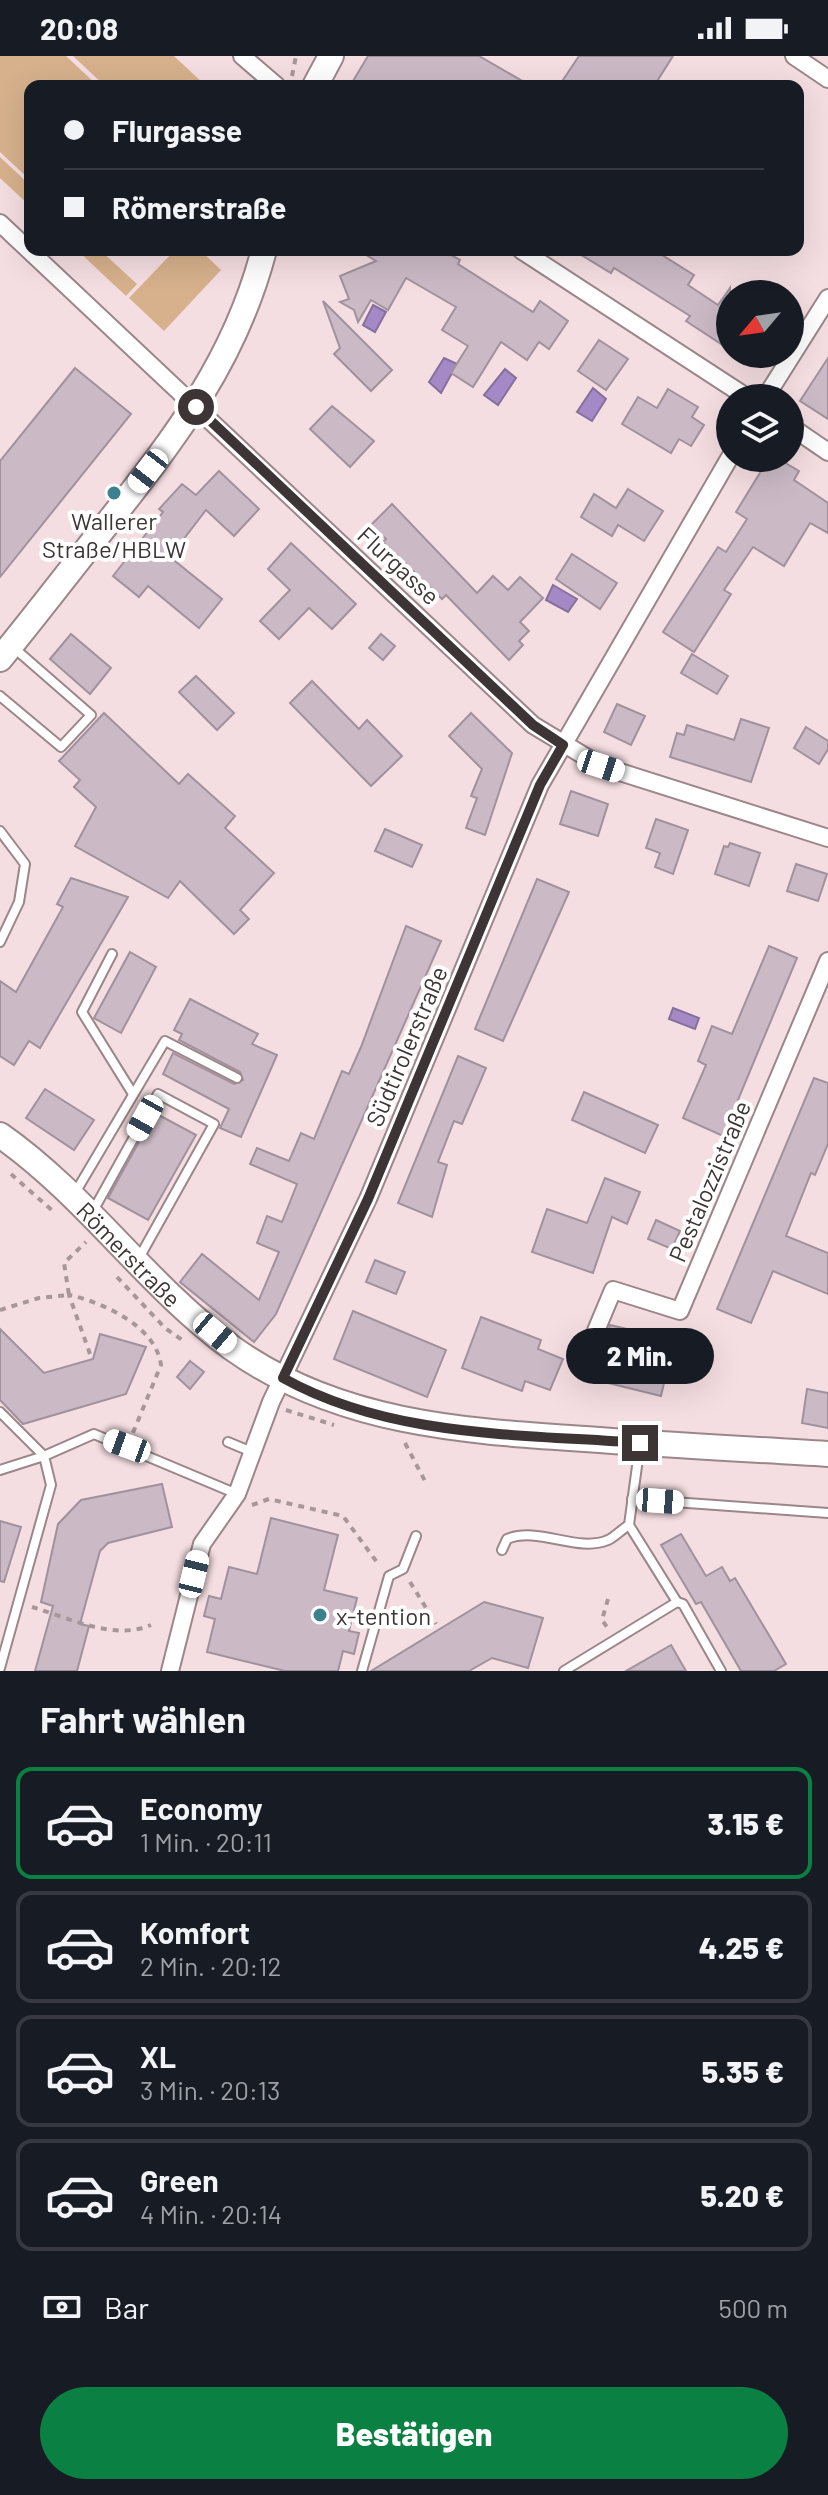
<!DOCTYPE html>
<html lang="de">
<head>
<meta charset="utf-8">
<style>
	:root { --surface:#171b24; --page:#242831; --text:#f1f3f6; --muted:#9ea1a6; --line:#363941; --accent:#0b8043 }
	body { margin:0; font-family:Barlow,sans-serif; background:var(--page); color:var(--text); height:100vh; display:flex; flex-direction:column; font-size:30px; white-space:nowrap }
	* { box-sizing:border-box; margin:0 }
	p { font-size:26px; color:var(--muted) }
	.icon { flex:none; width:44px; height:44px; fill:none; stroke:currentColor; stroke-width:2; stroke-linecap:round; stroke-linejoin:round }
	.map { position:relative; height:1615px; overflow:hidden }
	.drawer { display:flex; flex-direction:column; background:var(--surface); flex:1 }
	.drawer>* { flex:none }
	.guide { position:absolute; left:24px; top:24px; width:780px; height:176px; border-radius:16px; box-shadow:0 8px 32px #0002; display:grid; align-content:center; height:176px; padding:0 40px; background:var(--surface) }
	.needle { width:52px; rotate:241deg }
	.tools { position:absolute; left:716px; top:224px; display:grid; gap:16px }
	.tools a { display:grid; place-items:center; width:88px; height:88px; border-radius:50%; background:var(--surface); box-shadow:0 8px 32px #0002; font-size:40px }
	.end { position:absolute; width:36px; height:36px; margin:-18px; border:10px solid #3d3435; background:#fff; box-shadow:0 0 0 4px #fff }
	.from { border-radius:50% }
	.bubble { position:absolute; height:56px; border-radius:28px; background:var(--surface); box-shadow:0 8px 32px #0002; font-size:26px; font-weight:800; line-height:56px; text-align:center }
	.car { position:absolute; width:24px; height:48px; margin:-24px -12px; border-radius:10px; box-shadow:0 0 6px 2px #0007; background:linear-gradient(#fff 24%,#345 0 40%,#fff 0 76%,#345 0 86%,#fff 0) }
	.guide b { display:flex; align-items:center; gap:28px; height:76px; font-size:30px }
	.guide b+b { border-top:2px solid var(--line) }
	.guide i { width:20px; height:20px; background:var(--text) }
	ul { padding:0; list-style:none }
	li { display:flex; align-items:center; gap:24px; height:112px; margin:0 16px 12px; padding:0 24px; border:4px solid var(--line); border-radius:16px }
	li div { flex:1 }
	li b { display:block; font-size:30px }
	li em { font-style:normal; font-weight:800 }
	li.active { border-color:var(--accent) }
	li>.icon { width:72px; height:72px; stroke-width:1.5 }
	h2 { padding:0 40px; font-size:36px; line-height:96px }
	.pay { display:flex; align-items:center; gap:20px; height:88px; padding:0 40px; font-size:30px }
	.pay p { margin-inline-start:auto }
	.action { display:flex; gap:16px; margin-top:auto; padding:16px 40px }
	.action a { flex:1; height:92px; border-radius:48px; background:var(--accent); color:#fff; font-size:32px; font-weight:800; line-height:92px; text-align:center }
	.status { display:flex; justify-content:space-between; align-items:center; height:56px; padding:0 40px; background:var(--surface); direction:ltr }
	.status svg { height:22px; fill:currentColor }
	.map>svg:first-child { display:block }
	.green { fill:#d7b18c }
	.water { fill:#a589c7; stroke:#86709b; stroke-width:2 }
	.building { fill:#cbbac6; stroke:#a1919d; stroke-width:2 }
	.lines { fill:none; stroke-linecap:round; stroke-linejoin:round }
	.lane-casing { stroke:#9b868a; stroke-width:12 }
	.street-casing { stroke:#9b868a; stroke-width:20 }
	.secondary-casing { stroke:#9b868a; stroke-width:28 }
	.path { stroke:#a8979a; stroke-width:4; stroke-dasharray:6 6; stroke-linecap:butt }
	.lane { stroke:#fff; stroke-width:8 }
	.street { stroke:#fff; stroke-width:16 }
	.secondary { stroke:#fff; stroke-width:24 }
	.route { stroke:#3d3435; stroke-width:10 }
	.poi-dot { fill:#3d818f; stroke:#fff; stroke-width:3 }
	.labels { text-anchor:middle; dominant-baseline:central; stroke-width:8; stroke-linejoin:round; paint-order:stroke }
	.poi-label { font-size:24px; fill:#3d3435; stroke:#fff }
	.street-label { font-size:24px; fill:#3d3435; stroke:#fff }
</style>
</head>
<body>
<div class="status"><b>20:08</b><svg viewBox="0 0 49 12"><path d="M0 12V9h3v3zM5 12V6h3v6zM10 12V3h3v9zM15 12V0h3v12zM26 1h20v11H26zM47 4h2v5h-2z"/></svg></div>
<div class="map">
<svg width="828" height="1615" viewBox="0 0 828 1615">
	<rect width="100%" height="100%" fill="#f5dee2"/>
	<g class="green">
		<polygon points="0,0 66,0 98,30 30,30 30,124 0,96"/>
		<polygon points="73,0 174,0 206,30 105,30"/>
		<polygon points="0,101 30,129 30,150 0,122"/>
		<polygon points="77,194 100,194 137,228 126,240"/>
		<polygon points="175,194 200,194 221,214 164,275 129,242"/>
	</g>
	<g class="water">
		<polygon points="373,249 386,256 375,276 363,269"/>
		<polygon points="444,302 457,308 441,337 429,326"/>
		<polygon points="505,313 516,322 498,349 484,339"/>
		<polygon points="593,332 606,343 592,365 577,356"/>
		<polygon points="553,529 577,543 568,556 546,544"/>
		<polygon points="673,952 699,962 695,973 669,963"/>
	</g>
	<g class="building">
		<polygon points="368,0 479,0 531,30 350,30"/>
		<polygon points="579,0 673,0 654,30 559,30"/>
		<polygon points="358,194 442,194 460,204 458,208 533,256 540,245 568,265 549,293 539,286 527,304 501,286 473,331 451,317 468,290 442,274 456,251 406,222 388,254 371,244 358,266 354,254 340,246 349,243 340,220 376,205"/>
		<polygon points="573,194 654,194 694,219 688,229 718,249 730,232 730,294 686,265 690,260 614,212 611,217"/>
		<polygon points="323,245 392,314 371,335 334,298 340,292"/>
		<polygon points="599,284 628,303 606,334 578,315"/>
		<polygon points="828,302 828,363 800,345"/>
		<polygon points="75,312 131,358 0,521 0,405"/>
		<polygon points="668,333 698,351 692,361 704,369 691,390 679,383 671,397 622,368 638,341 657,352"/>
		<polygon points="332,350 374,385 350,411 310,373"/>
		<polygon points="769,402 777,402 799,415 794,424 828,447 828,477 810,467 784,510 753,491 724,534 731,538 694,596 663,576 718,491 726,496 747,463 736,456"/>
		<polygon points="219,415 259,453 234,480 206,454 170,501 222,543 199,572 148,530 139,541 113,520 163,456 159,453 182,428 196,439"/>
		<polygon points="628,433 663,455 644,485 618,469 612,480 581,461 594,438 616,452"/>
		<polygon points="392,448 477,537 493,520 508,534 520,521 543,542 520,566 529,575 519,585 523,589 509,604 446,539 442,543 383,486 386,483 371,469"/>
		<polygon points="291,487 356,548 332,573 309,552 279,583 260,565 290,534 268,513"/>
		<polygon points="572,498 617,527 600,553 556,523"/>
		<polygon points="71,578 111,612 90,638 50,603"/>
		<polygon points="381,578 395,590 383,604 369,592"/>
		<polygon points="692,598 728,620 717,638 681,617"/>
		<polygon points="196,620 234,657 217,674 179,636"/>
		<polygon points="312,625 359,673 367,664 402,700 371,730 290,647"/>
		<polygon points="617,648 645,660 631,689 604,676"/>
		<polygon points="104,657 179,728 188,718 235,760 225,772 274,817 240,854 249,863 234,878 180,825 168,842 75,790 96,751 74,731 80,724 59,705"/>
		<polygon points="471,657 512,697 485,779 466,772 477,742 471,740 482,713 449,680"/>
		<polygon points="741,663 769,672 751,726 670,701 677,677 684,679 687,669 734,684"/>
		<polygon points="806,671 828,685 828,693 819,708 794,692"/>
		<polygon points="571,735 608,748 598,780 560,768"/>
		<polygon points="656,763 688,774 673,818 655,811 660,797 646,792"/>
		<polygon points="385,773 422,789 412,811 375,795"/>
		<polygon points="730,787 760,797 749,830 715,818 724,790 728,791"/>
		<polygon points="796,808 827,818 818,845 787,835"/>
		<polygon points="71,822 128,841 40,992 29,985 14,1009 0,1000 0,925 16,936 63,851 57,848"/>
		<polygon points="537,823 569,836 503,985 475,973"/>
		<polygon points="406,870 441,885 276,1258 254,1286 180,1226 202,1198 259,1244 279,1196 257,1187 267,1160 282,1166 297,1128 250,1108 257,1092 289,1105 301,1077 314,1083 342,1015 349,1018 361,991"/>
		<polygon points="769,890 797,902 723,1080 683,1062 706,1009 698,1005 712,970 732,978"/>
		<polygon points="130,896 156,911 121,977 94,962"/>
		<polygon points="190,943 258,978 252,988 277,999 241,1081 220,1072 229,1053 163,1018 173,997 234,1028 243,1024 240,1016 179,984 182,978 174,974"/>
		<polygon points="458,1000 486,1012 462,1068 454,1065 438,1106 447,1109 432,1161 398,1147"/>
		<polygon points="814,1022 828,1027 828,1088 815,1119 811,1117 786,1180 828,1197 828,1238 773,1215 751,1267 717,1253"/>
		<polygon points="45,1033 94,1064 74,1094 26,1062"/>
		<polygon points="584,1036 658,1069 645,1097 572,1064"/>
		<polygon points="155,1057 196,1079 148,1164 108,1142"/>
		<polygon points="605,1122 640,1136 627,1168 612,1161 593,1217 532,1196 547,1153 587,1167"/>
		<polygon points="656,1164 680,1175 672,1193 648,1183"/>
		<polygon points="375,1204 405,1216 396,1238 366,1226"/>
		<polygon points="353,1255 446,1294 427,1341 334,1303"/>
		<polygon points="481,1261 541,1284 538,1293 563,1303 550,1334 525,1325 522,1335 462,1312"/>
		<polygon points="610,1269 674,1284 661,1340 596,1324"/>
		<polygon points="0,1273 44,1317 93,1303 100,1278 146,1291 126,1338 23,1368 0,1344"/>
		<polygon points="190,1305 204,1316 190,1333 177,1321"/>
		<polygon points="807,1333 828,1337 828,1372 802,1367"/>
		<polygon points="162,1428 172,1471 108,1487 100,1495 80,1568 89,1570 77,1615 35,1615 53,1550 41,1546 58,1468 81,1444"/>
		<polygon points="271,1462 338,1479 324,1534 357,1542 349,1575 359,1577 354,1598 343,1595 338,1615 285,1615 207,1596 215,1563 204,1560 209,1540 221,1543 229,1511 257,1518"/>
		<polygon points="0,1465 21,1471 4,1526 0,1525"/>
		<polygon points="681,1478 706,1520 722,1511 730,1525 735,1522 786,1608 774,1615 741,1615 701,1546 696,1548 661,1489"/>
		<polygon points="484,1546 543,1562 528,1612 492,1602 469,1615 371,1615"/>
		<polygon points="671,1589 686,1615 626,1615"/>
	</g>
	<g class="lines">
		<defs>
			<g id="lane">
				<polyline points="0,640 61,691 91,659 13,591"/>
				<polyline points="0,775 25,808 19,846 0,886"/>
				<polyline points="112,898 82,956 133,1038"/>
				<polyline points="75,1137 165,985 237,1022"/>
				<polyline points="93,1155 158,1038 214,1068 139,1202"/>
				<polyline points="0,1356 44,1400 51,1429 0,1612"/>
				<polyline points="228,1386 252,1396"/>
				<polyline points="0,1414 44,1400 94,1378 237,1438"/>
				<polyline points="632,1443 828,1457"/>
				<path d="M502 1494 507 1483C539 1470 577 1497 608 1484 615 1481 622 1473 629 1469"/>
				<polyline points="677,1546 683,1548 721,1615"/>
				<polyline points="362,1615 389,1520 403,1513 416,1480"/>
				<polyline points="564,1615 677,1546 629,1469 640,1388"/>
			</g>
			<g id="street">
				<polyline points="242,0 277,30"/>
				<polyline points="794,0 828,23"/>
				<polyline points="0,167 533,669 601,710 828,782"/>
				<polyline points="521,194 748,342"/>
				<polyline points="765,342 828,242"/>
				<polyline points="790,370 828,396"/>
				<polyline points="595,1277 613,1234 680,1255 828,905"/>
				<polyline points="170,1615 202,1488 237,1438 271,1346 368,1143 540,729 730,401"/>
			</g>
			<g id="secondary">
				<polyline points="315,30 331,0"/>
				<path d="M0 603C36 559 71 513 107 468 176 380 235 305 264 194"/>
				<path id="s1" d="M0 1079C86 1139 147 1230 232 1292 337 1367 461 1375 585 1383 666 1389 747 1393 828 1398"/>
			</g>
		</defs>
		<use href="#lane" class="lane-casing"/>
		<use href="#street" class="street-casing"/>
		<use href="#secondary" class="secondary-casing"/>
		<g class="path">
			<polyline points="292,20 296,0"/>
			<polyline points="11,1118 55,1157"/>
			<polyline points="117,1221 165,1272 185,1286"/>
			<polyline points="0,1254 39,1242 69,1239 64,1207 86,1186"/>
			<path d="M90 1298 69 1239C102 1246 156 1270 161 1309L132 1379"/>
			<polyline points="286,1354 334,1369"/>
			<polyline points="405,1387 426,1427"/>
			<polyline points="252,1449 269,1443 343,1460 379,1509"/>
			<polyline points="410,1526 436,1568"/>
			<polyline points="608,1543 602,1564 609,1574"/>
			<path d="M32 1551C69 1562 114 1585 151 1569"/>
		</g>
		<use href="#lane" class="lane"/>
		<use href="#street" class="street"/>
		<use href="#secondary" class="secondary"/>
	</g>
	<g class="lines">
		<path class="route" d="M196 351 533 669 563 689 540 729 368 1143 283 1322C391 1382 521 1378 640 1387"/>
	</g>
	<g class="poi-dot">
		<circle cx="114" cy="437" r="8"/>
		<circle cx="320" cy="1559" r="8"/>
	</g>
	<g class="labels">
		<g class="poi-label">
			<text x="114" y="464">Wallerer<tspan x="114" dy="28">Straße/HBLW</tspan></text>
			<text x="336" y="1559" text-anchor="start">x-tention</text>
		</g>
		<g class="street-label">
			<text transform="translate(399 509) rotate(43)">Flurgasse</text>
			<text transform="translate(406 990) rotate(-67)">Südtirolerstraße</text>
			<text transform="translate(709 1125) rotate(-67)">Pestalozzistraße</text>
			<text stroke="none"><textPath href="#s1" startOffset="176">Römerstraße</textPath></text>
		</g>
	</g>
</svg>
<div class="tools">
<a><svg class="needle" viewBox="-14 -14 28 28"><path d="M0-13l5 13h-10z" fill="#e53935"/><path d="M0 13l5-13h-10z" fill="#9ea1a6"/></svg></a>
<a><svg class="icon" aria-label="layers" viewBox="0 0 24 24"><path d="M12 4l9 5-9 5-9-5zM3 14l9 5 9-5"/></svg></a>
</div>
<i class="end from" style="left:196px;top:351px"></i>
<i class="end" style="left:640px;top:1387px"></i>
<div class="bubble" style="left:566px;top:1272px;width:148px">2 Min.</div>
<i class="car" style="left:148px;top:415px;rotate:218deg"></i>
<i class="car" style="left:601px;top:710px;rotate:108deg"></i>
<i class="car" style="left:145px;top:1062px;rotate:209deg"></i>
<i class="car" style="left:215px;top:1277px;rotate:130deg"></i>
<i class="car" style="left:127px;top:1390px;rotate:290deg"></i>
<i class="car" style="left:660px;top:1445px;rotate:94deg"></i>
<i class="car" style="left:194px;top:1518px;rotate:14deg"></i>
<div class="guide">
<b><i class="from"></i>Flurgasse</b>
<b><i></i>Römerstraße</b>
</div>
</div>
<section class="drawer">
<h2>Fahrt wählen</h2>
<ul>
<li class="active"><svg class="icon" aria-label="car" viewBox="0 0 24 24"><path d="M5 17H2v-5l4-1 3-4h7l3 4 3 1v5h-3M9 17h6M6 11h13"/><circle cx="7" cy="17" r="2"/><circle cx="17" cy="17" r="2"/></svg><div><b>Economy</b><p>1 Min. · 20:11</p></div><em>3.15 €</em></li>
<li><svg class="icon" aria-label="car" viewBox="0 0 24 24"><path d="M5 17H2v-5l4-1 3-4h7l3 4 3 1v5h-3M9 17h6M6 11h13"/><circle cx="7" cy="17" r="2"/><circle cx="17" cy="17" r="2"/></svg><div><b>Komfort</b><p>2 Min. · 20:12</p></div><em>4.25 €</em></li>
<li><svg class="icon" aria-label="car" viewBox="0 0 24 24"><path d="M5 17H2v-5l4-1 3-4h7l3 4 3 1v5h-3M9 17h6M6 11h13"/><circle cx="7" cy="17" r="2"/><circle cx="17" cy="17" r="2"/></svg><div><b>XL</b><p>3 Min. · 20:13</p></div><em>5.35 €</em></li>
<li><svg class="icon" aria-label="car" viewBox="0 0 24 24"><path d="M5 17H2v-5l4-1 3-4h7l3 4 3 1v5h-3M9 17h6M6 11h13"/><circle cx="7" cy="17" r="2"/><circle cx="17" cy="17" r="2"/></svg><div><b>Green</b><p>4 Min. · 20:14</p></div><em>5.20 €</em></li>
</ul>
<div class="pay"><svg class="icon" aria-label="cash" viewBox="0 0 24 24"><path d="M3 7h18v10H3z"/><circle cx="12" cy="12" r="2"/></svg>Bar<p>500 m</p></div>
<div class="action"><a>Bestätigen</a></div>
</section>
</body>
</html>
